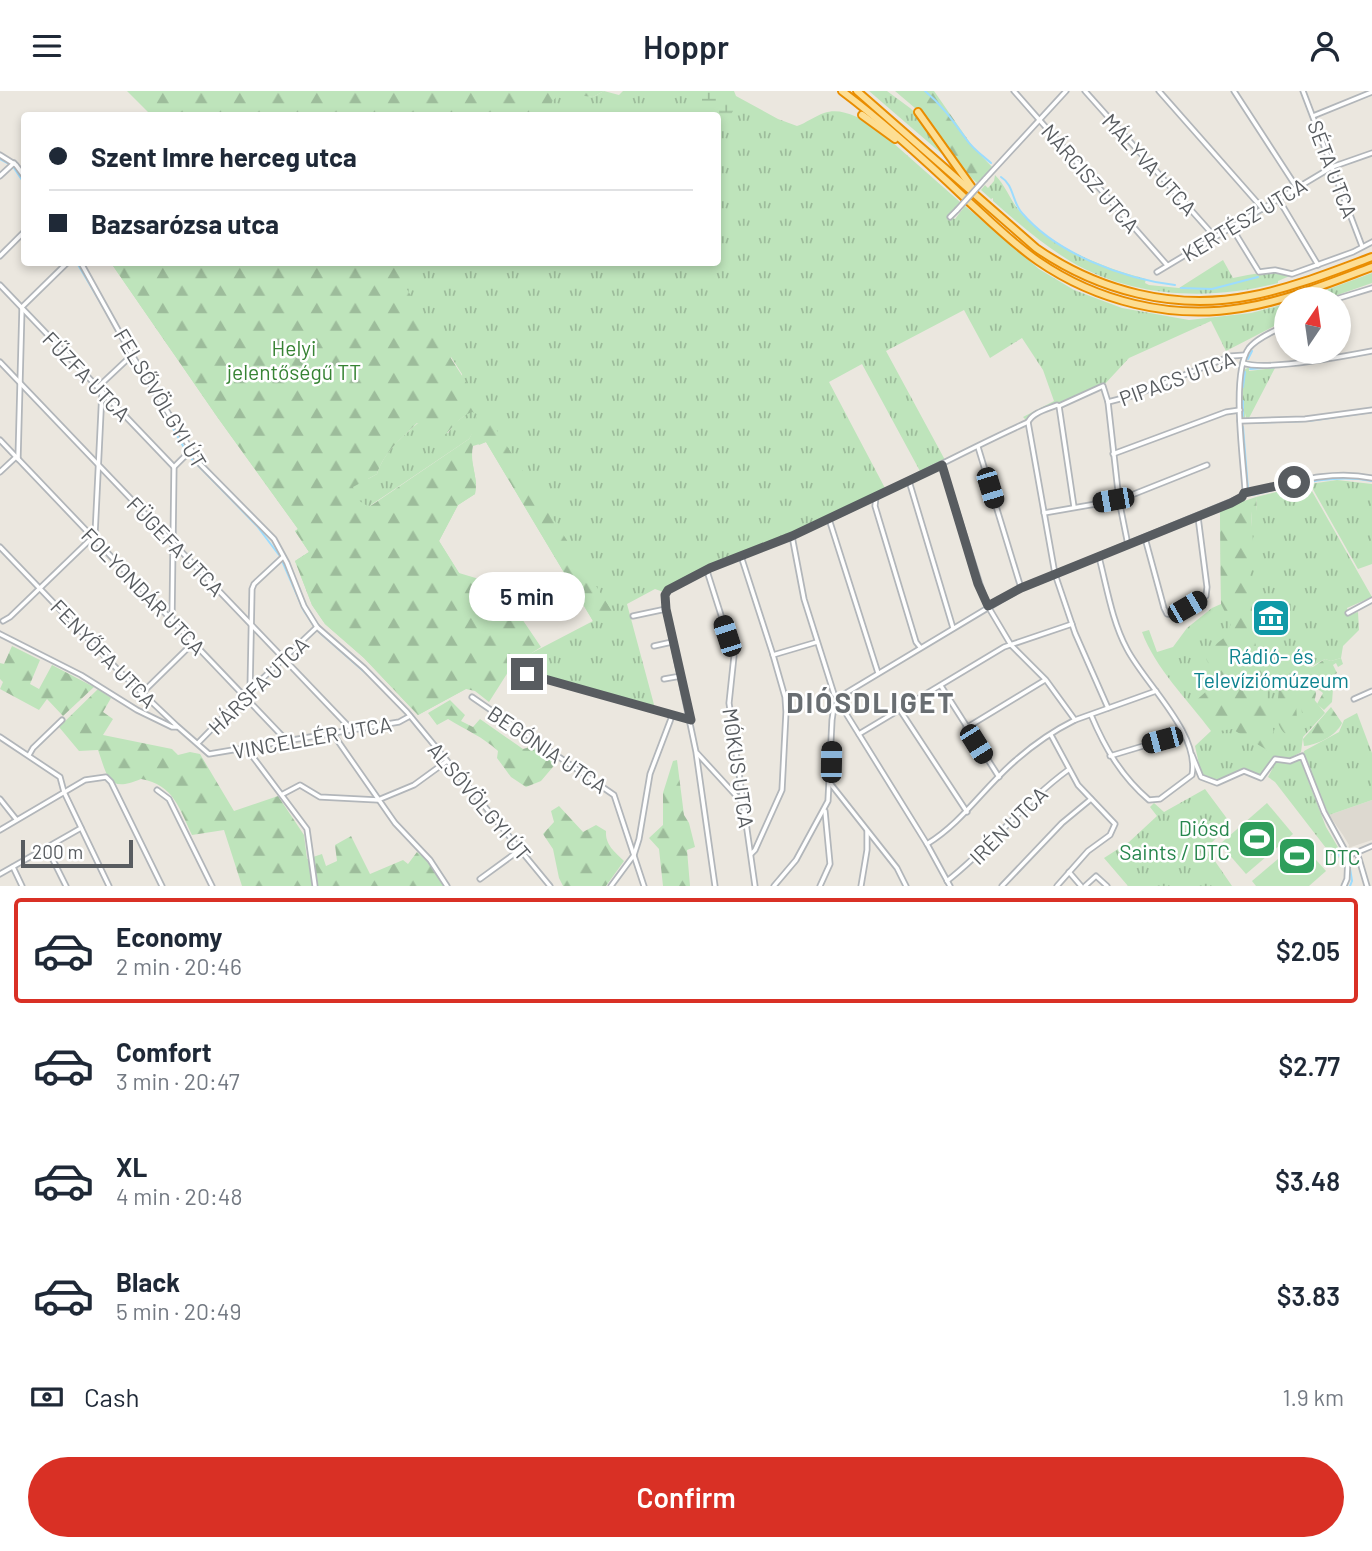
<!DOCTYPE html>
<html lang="en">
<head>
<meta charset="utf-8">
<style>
	:root { --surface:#fff; --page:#f2f2f3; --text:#1f2937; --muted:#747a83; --line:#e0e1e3; --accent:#d93025 }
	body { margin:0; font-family:Barlow,sans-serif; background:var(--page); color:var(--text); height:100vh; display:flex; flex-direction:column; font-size:26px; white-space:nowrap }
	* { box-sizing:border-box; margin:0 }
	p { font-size:23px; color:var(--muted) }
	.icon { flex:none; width:38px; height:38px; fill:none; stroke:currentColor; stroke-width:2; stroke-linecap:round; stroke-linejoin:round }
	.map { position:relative; height:795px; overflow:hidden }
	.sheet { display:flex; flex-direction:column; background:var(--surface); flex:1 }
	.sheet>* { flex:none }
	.banner { position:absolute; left:21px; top:21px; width:700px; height:154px; border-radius:7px; box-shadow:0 4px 10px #0003; display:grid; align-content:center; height:154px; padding:0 28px; background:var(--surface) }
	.needle { width:46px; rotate:13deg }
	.fabs { position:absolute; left:1274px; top:196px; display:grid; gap:14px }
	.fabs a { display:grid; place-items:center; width:77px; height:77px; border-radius:50%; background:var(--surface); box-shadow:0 4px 10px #0003; font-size:35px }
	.scale { position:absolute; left:21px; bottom:18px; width:112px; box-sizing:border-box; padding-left:7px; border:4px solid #585c60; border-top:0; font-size:19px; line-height:24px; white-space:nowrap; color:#585c60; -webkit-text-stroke:5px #fff; paint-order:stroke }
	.end { position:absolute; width:32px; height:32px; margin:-16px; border:9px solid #585c60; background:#fff; box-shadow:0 0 0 4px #fff }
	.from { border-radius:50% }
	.bubble { position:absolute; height:49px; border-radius:24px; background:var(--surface); box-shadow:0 4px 10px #0003; font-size:23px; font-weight:600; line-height:49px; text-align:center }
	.car { position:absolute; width:21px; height:42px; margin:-21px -10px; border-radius:9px; box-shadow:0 0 5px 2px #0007; background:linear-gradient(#222 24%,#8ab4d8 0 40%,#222 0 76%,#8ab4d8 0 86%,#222 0) }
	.banner b { display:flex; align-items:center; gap:24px; height:66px; font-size:26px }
	.banner b+b { border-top:2px solid var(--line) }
	.banner i { width:18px; height:18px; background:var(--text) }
	ul { padding:12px 0 0; list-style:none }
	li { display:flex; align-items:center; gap:21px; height:105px; margin:0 14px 10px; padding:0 14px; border:4px solid transparent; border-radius:7px }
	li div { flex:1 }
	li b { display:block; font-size:26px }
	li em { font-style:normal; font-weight:600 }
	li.current { border-color:var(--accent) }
	li>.icon { width:63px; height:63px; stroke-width:1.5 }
	.pay { display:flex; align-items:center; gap:18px; height:77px; padding:0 28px; font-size:26px }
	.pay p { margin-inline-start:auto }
	.button { display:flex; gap:14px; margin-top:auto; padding:14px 28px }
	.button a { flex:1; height:80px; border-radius:42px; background:var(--accent); color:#fff; font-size:28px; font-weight:600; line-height:80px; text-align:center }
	header { display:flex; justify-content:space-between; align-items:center; height:91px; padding:0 28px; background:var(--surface); font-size:32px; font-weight:600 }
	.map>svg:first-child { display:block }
	.education { fill:#ddd9d0 }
	.grass { fill:url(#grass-tufts); fill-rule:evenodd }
	.forest { fill:url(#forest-firs); fill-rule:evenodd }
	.wetland { fill:url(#wetland-marsh) }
	.garden { fill:#bee4bb }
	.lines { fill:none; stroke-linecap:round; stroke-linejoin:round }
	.stream { stroke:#9cdcfe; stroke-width:2 }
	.minor-casing { stroke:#b2b6ba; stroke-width:7 }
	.tertiary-casing { stroke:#b2b6ba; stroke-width:7 }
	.trunk-casing { stroke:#e98d01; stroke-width:10 }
	.minor { stroke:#fff; stroke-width:3.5 }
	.tertiary { stroke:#fff; stroke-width:3.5 }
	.trunk { stroke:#fdde93; stroke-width:6 }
	.minor-bridge-casing { stroke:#b2b6ba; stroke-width:7; stroke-linecap:butt }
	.minor-bridge { stroke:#fff; stroke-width:3.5 }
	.route { stroke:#585c60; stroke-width:9 }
	.labels { text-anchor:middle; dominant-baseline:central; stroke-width:5; stroke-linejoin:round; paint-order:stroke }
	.street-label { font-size:21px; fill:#585c60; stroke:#fff }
	.park-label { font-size:21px; fill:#378334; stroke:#fff }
	.culture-label { font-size:21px; fill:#0d838f; stroke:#fff }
	.leisure-label { font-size:21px; fill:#27864d; stroke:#fff; text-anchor:end }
	.district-label { font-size:28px; font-weight:bold; letter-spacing:2px; fill:#696e72; stroke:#fff }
</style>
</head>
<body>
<header><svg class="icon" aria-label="menu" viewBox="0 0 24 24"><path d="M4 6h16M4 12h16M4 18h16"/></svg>Hoppr<svg class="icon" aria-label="person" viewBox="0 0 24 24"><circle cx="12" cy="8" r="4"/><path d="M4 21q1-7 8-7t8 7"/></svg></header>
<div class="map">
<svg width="1372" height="795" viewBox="0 0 1372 795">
	<defs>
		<pattern id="grass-tufts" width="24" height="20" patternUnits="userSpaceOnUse" patternTransform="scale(1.75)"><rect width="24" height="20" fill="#bee4bb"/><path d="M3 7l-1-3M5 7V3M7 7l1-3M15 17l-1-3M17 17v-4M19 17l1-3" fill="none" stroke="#9dbc9b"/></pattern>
		<pattern id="forest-firs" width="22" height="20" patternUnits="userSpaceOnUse" patternTransform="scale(1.75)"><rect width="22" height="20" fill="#bee4bb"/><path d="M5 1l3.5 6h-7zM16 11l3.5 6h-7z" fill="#9dbc9b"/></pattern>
		<pattern id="wetland-marsh" width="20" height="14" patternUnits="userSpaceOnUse" patternTransform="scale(1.75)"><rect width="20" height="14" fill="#bee4bb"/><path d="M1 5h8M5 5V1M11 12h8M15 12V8" fill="none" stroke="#9dbc9b"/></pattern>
	</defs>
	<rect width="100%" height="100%" fill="#ebe7df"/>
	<polygon class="education" points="1372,709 1372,749 1348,757 1349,754 1343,744 1329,724"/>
	<g class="grass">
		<path d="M562 0 593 6 604 0 619 4 623 0H734L736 5 778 28 797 35C806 32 815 25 824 22 841 16 860 27 874 35L960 111 949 124 955 128 965 115 1039 178 1074 199 1122 217 1189 229 1251 222 1286 213V229L1226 260 1211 230 1129 267 1103 295 1030 327 1028 331 1023 326 1054 310 1043 279 1022 247 990 267 964 219 886 260 945 369 921 382 862 273 829 291 886 399 829 428 690 487 666 502 655 498 627 513 656 621 593 604 528 581 524 566 418 624 364 567 325 533 312 514 295 470 309 461 295 440 298 438 218 327 111 172 407 176 412 172H521L523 175 528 172H718V24H436ZM451 266 462 283 464 325 455 332 448 342 418 332C401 347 384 361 377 383L368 388 408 308ZM472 343 479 354 486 351 593 530 524 566 459 482 439 450 458 414 475 403 476 391 471 364 368 416 469 348Z"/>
		<polygon points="869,0 887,0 910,17 923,29 942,63"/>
		<path d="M995 84C1007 96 1011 112 1023 124 1056 158 1101 176 1146 188L1145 192 1149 194 1179 197 1223 169 1233 187C1253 183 1272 178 1292 184L1278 190V192C1209 210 1133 207 1070 170 1042 153 1018 132 993 110V107L991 108 981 99 985 94 988 97 994 90Z"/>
		<polygon points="1372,182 1372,192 1326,208 1302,208"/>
		<polygon points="1249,276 1249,280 1275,277 1249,327 1246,327 1245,322 1245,328 1241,325 1244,279"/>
		<polygon points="1337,389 1372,393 1372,473 1358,478 1310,393"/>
		<path d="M1308 393 1372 506 1347 517 1349 523 1358 521 1359 539 1343 555 1341 567 1331 570 1325 568 1307 578H1316L1319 585 1300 591 1325 622 1303 646 1301 661 1290 667 1275 665 1259 685 1243 679 1220 689 1206 688 1201 682 1195 655 1211 640C1188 609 1155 577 1142 541L1149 539 1157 561 1173 556 1187 537 1212 517 1221 513 1220 418 1252 436 1251 420H1257L1256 406Z"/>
		<polygon points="1357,622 1372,662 1372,709 1329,724 1303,664 1304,660 1339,641 1344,629"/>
		<polygon points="1300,668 1326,736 1342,763 1336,770 1275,691 1268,686 1277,669 1291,671"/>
		<polygon points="1205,698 1231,733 1206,757 1232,795 1128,795 1104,767 1129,751 1157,725 1150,716 1154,712 1164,721"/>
	</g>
	<g class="forest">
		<polygon points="127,0 604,0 593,6 560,2 540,24 151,24"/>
		<polygon points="895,0 934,0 973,56 993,77 977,92 960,76 929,29"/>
		<path d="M111 172H412L400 185 408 200 612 520 593 530 486 351 473 355C469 372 479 387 475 403L458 414 439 450 459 482 499 494 541 556 524 567 526 582 510 578 489 611 475 600 466 598 418 624 364 567 325 533 312 514 295 470 309 461 295 440 298 438 218 327ZM472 321 477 323 476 334 469 348 369 416 358 409 353 396 377 383C384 361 401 348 417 332L426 336 440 348C452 339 458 326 472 321Z"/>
		<path d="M1256 406 1257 420 1251 421 1254 466 1250 481V533L1256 555 1275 582 1264 594 1276 652 1283 650C1281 661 1270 673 1263 684L1259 685 1254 682 1267 659 1232 638 1213 641 1192 613 1218 590 1206 568V561L1225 546 1231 533 1221 513 1220 418Z"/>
		<polygon points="12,555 40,569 30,593 39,598 52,574 94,596 63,625 47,608 39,619 0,598 3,591 0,588 0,572 4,573"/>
		<path d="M1341 567 1343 573 1338 576 1336 572 1333 574 1337 582 1334 584 1336 586 1343 584 1333 598 1332 611 1324 619 1317 613 1323 602 1314 595 1316 603 1314 612 1302 622 1299 597H1295L1297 628 1288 645C1272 634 1278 614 1279 597L1289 590 1300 591 1319 585 1315 578H1298L1313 576 1325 568 1331 570Z"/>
		<path d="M98 598 111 607 103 621 113 628 103 644 172 658 178 664 190 661 200 663 234 720 278 705 304 744 307 768 322 763 326 775 337 770 335 754 351 745 370 783 403 769 408 773 417 761 431 773 445 795H242L224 739 192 744C179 717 174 694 141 688 108 702 108 687 98 659L79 660 59 636Z"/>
		<path d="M450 609 465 624 461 630 473 636 480 628 523 658 537 654 558 670 541 690 526 696 511 686 497 667 498 660C483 646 466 639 448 628L437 634 428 622Z"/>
		<path d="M1331 616 1342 632C1336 645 1317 654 1304 655L1303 648Z"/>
		<polygon points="677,669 684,724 689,732 695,756 687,759 690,795 663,795 659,758 649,747 663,734 663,702 673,670"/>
		<path d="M559 715 583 741 596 734 606 740C605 754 615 761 624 770L606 795H563L559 787 553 758 543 743 554 731 551 720Z"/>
	</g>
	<path class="wetland" d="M704 0H726L736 15 727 30H718V24H709C702 17 700 9 704 0Z"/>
	<g class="garden">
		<polygon points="1267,712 1293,743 1246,783 1220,753"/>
		<polygon points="1299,750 1326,780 1309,795 1256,795 1252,790"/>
	</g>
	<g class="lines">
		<g class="stream">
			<path d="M925 0C943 15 953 30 966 48 972 57 983 65 991 72"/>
			<polyline points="0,68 9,73"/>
			<polyline points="14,77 24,92"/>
			<path d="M1001 86C1014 94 1012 111 1022 122 1057 163 1124 188 1175 194"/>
			<polyline points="77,172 112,231"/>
			<polyline points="1181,197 1212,198 1258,186"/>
			<polyline points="1248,268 1252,260"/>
			<polyline points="1298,274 1372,262"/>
			<polyline points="137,275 186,360"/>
			<polyline points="1250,278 1275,276"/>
			<polyline points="1243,296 1245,281"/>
			<polyline points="1243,310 1243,325"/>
			<polyline points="1308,330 1372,321"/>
			<polyline points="1246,332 1305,330"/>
			<polyline points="1243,336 1248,398"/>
			<polyline points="189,365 257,435 279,464"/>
			<path d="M1251 404C1292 395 1330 382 1372 390"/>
			<polyline points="283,472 304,520 314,535"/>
			<polyline points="319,541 368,584"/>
			<polyline points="412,630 444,669"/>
			<polyline points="448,675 464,693"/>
			<polyline points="1335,759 1342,768"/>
			<polyline points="1343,770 1344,762"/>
			<polyline points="1349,771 1352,790 1350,795"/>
		</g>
		<defs>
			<g id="minor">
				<polyline points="1014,0 1167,174"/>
				<polyline points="1085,0 1215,146"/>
				<polyline points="1159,0 1263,118"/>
				<polyline points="1234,0 1297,97"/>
				<polyline points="1303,0 1362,155"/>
				<polyline points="1313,25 1372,1"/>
				<polyline points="0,64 16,74 24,85"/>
				<polyline points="0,85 14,72"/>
				<polyline points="985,88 1066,0"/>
				<polyline points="1279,109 1318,174"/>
				<polyline points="950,126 957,119"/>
				<polyline points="1232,137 1259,181 1275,179 1292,183 1353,161 1372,151"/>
				<polyline points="0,165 24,141"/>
				<polyline points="81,172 132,264 200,373 274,448 287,472 304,515 317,536 364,577 407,621 550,795"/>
				<polyline points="1157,181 1332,76 1372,62"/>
				<polyline points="0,194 174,376"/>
				<polyline points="0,271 352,639"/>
				<path d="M1243 272C1265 280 1346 265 1372 260"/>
				<polyline points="98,296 132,264"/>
				<polyline points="1108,311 1135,304 1231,265 1245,264"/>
				<polyline points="1059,315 1074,416"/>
				<polyline points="1240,330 1305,328 1372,319"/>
				<polyline points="1028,331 1055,483 1075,542 1108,617"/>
				<polyline points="0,349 288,651"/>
				<polyline points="978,356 1021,497"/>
				<polyline points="1113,363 1226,321 1240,319"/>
				<polyline points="18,368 22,216 67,172"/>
				<polyline points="942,375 986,512 1011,554 1046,589 1075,629"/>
				<polyline points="0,381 16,366"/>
				<polyline points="909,390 953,537"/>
				<path d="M1244 402C1287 393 1328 378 1372 387"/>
				<polyline points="876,405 875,415 916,551 920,556"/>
				<polyline points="1044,422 1119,409 1207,374"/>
				<polyline points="829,428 878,582"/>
				<polyline points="1145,447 1164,517 1167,523 1174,524 1206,505 1207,496 1198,426"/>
				<polyline points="0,456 118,579 177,635 209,663 399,631 410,625"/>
				<polyline points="741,465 773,564 785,606 786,621 782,699 755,759 751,763"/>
				<polyline points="707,480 734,565 729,612 755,795"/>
				<polyline points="1348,522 1372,509"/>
				<polyline points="633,525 666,518"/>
				<polyline points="172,528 174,376 191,359"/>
				<polyline points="3,530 10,526 95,444 102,300"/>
				<polyline points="0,543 81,584 137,619 172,636 177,636"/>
				<polyline points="654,555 672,551"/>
				<polyline points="773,564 817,551"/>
				<polyline points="524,579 529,584 691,629"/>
				<polyline points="664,588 681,585"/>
				<polyline points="941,595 999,686"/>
				<polyline points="250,600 252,498 254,493 283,466"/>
				<polyline points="142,602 193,552"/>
				<polyline points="472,606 614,704 644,795"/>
				<polyline points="1354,608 1372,600"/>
				<polyline points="900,619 967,721"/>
				<path d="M1091 624C1105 657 1121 685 1149 709L1160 708 1192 684C1200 642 1145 593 1127 558 1112 530 1107 497 1099 466"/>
				<polyline points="966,637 1045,589"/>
				<polyline points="333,643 395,732 430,769 447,795"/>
				<polyline points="859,643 1004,556 1072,533"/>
				<polyline points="1051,644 1078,694 1115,733 1110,744 1088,760 1057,795"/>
				<polyline points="198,652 244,605 317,536"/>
				<polyline points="247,658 307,738 315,795"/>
				<polyline points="697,662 741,710"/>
				<polyline points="29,664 33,657 62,629"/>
				<polyline points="1192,664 1201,686 1217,692 1244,680 1261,687 1275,668 1290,670 1302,665 1324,721 1348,765"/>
				<polyline points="1110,665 1183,643"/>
				<polyline points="830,692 897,777 906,795"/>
				<polyline points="157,699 169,708 212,795"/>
				<polyline points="283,703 300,694 320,706 378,709 414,694 447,670"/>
				<polyline points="0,708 16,728"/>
				<polyline points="0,739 85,689 106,686 111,691 162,795"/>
				<path d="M927 753C963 731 984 696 1016 669 1033 654 1055 639 1075 629L1156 600"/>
				<polyline points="47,757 66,795"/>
				<polyline points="1358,761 1372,755"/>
				<polyline points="1348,765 1357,761 1367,795"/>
				<polyline points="13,776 22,795"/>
				<polyline points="1069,781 1081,795"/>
				<polyline points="0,783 81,737"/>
				<polyline points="480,788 521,758"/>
				<path d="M947 790C991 756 1024 711 1068 679"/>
				<polyline points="611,795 634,764 639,748 650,683 672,625"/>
				<path d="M715 795 696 661 666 518 665 504 668 499C706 475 750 463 791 445 872 411 948 367 1028 331 1033 321 1048 318 1057 314L1059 315 1103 295 1108 311 1119 409 1128 454"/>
				<polyline points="774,795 796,769 828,710 832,629 834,616 840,608 834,603 804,508 792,445"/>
				<polyline points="820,795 830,773 825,720"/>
				<polyline points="861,795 867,759 867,740"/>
				<polyline points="1002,795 1062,732 1091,708"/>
				<polyline points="1085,795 1096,785 1107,795"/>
				<polyline points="1344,795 1347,788 1348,765"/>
			</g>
			<g id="tertiary">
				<polyline points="1336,208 1372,197"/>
				<polyline points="0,646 60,686 64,701 109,795"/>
				<path d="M950 795 927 753 842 616 841 605 1021 497 1242 406 1245 398C1243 367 1231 281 1249 257 1258 246 1275 240 1286 234"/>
			</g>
			<g id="trunk">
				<path d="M842 0C886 33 926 70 966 108 989 129 1012 152 1038 170 1096 210 1171 229 1241 217 1286 210 1329 192 1372 176"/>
				<path d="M857 0 1036 157C1098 200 1175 220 1250 205 1292 197 1332 181 1372 166"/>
				<polyline points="918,21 973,98"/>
				<polyline points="862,24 895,48"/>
			</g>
		</defs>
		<use href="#minor" class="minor-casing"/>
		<use href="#tertiary" class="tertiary-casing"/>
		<use href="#trunk" class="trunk-casing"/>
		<use href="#minor" class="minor"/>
		<use href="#tertiary" class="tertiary"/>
		<use href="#trunk" class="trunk"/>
		<defs>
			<polyline id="minor-bridge" points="957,119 985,88"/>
		</defs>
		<use href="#minor-bridge" class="minor-bridge-casing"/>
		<use href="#minor-bridge" class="minor-bridge"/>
	</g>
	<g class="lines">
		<polyline class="route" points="527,583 691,629 666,518 665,504 668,499 710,477 792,445 942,374 978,493 988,515 1021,497 1231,412 1242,406 1244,402 1294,391"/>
	</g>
	<defs>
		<symbol id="museum-square" viewBox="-11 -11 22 22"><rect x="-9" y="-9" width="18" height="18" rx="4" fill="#0f9aa8" stroke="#fff"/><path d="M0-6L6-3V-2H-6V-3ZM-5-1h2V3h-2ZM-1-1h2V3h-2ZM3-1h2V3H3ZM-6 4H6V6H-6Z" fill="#fff"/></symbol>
		<symbol id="stadium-square" viewBox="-11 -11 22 22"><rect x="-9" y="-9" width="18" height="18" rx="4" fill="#2e9e5b" stroke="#fff"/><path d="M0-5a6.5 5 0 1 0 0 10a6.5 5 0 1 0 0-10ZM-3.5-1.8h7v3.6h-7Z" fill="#fff"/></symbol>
	</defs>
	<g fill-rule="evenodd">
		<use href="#museum-square" x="1249" y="505" width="44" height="44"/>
		<use href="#stadium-square" x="1235" y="726" width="44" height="44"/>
		<use href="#stadium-square" x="1275" y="743" width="44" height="44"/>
	</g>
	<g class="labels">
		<g class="street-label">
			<text transform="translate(1150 73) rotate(48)">MÁLYVA UTCA</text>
			<text transform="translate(1333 78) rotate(69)">SÉTA UTCA</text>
			<text transform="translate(1091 87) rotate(49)">NÁRCISZ UTCA</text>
			<text transform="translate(1244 128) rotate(-31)">KERTÉSZ UTCA</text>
			<text transform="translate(87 285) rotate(46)">FŰZFA UTCA</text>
			<text transform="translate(1177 287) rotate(-20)">PIPACS UTCA</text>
			<text transform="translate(161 307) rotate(59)">FELSŐVÖLGYI ÚT</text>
			<text transform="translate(176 455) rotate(46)">FÜGEFA UTCA</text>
			<text transform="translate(144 500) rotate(46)">FOLYONDÁR UTCA</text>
			<text transform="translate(104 562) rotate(46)">FENYŐFA UTCA</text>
			<text transform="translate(258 594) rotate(-44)">HÁRSFA UTCA</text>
			<text transform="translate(312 646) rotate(-10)">VINCELLÉR UTCA</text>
			<text transform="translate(548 658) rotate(34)">BEGÓNIA UTCA</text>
			<text transform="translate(739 677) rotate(82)">MÓKUS UTCA</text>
			<text transform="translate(480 710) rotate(50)">ALSÓVÖLGYI ÚT</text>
			<text transform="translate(1008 734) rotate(-45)">IRÉN UTCA</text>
		</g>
		<g class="park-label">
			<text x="294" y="256">Helyi<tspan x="294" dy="24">jelentőségű TT</tspan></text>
		</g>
		<g class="culture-label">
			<text x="1271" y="564">Rádió- és<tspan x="1271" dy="24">Televíziómúzeum</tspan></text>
		</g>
		<g class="leisure-label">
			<text x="1230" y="736">Diósd<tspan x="1230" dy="24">Saints / DTC</tspan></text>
			<text x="1324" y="765" text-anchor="start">DTC</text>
		</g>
		<g class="district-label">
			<text x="871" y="611">DIÓSDLIGET</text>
		</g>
	</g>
</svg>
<div class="fabs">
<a><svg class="needle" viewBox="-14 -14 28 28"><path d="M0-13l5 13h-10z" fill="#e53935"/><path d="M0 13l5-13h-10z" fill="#747a83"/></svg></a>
</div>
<div class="scale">200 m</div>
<i class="end from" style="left:1294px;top:391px"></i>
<i class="end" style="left:527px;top:583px"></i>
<div class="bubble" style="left:469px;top:481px;width:116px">5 min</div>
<i class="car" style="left:990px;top:397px;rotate:163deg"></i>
<i class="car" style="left:1113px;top:409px;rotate:260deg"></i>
<i class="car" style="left:1187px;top:516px;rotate:60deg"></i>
<i class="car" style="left:727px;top:545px;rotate:342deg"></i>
<i class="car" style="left:1162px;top:649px;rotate:255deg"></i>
<i class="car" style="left:976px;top:653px;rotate:148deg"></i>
<i class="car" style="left:831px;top:671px;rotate:1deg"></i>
<div class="banner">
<b><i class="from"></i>Szent Imre herceg utca</b>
<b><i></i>Bazsarózsa utca</b>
</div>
</div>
<section class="sheet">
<ul>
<li class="current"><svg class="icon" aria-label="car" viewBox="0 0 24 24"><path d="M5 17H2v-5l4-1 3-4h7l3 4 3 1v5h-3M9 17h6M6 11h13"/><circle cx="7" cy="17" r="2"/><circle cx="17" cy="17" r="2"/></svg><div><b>Economy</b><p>2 min · 20:46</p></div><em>$2.05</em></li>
<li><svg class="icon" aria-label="car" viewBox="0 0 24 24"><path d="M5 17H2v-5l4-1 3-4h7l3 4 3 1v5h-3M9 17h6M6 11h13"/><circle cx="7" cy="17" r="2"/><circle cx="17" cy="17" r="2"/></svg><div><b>Comfort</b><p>3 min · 20:47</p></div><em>$2.77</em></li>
<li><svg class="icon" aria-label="car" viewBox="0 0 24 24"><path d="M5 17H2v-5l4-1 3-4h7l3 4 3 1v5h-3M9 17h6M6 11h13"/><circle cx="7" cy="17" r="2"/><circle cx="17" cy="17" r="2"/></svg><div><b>XL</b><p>4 min · 20:48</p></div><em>$3.48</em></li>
<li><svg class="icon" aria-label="car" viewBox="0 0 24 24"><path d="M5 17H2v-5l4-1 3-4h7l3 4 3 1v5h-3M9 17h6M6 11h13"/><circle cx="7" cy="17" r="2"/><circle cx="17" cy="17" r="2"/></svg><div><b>Black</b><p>5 min · 20:49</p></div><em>$3.83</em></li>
</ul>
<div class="pay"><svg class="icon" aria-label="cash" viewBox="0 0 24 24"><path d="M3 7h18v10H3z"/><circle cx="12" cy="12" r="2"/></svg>Cash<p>1.9 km</p></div>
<div class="button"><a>Confirm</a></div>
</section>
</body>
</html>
